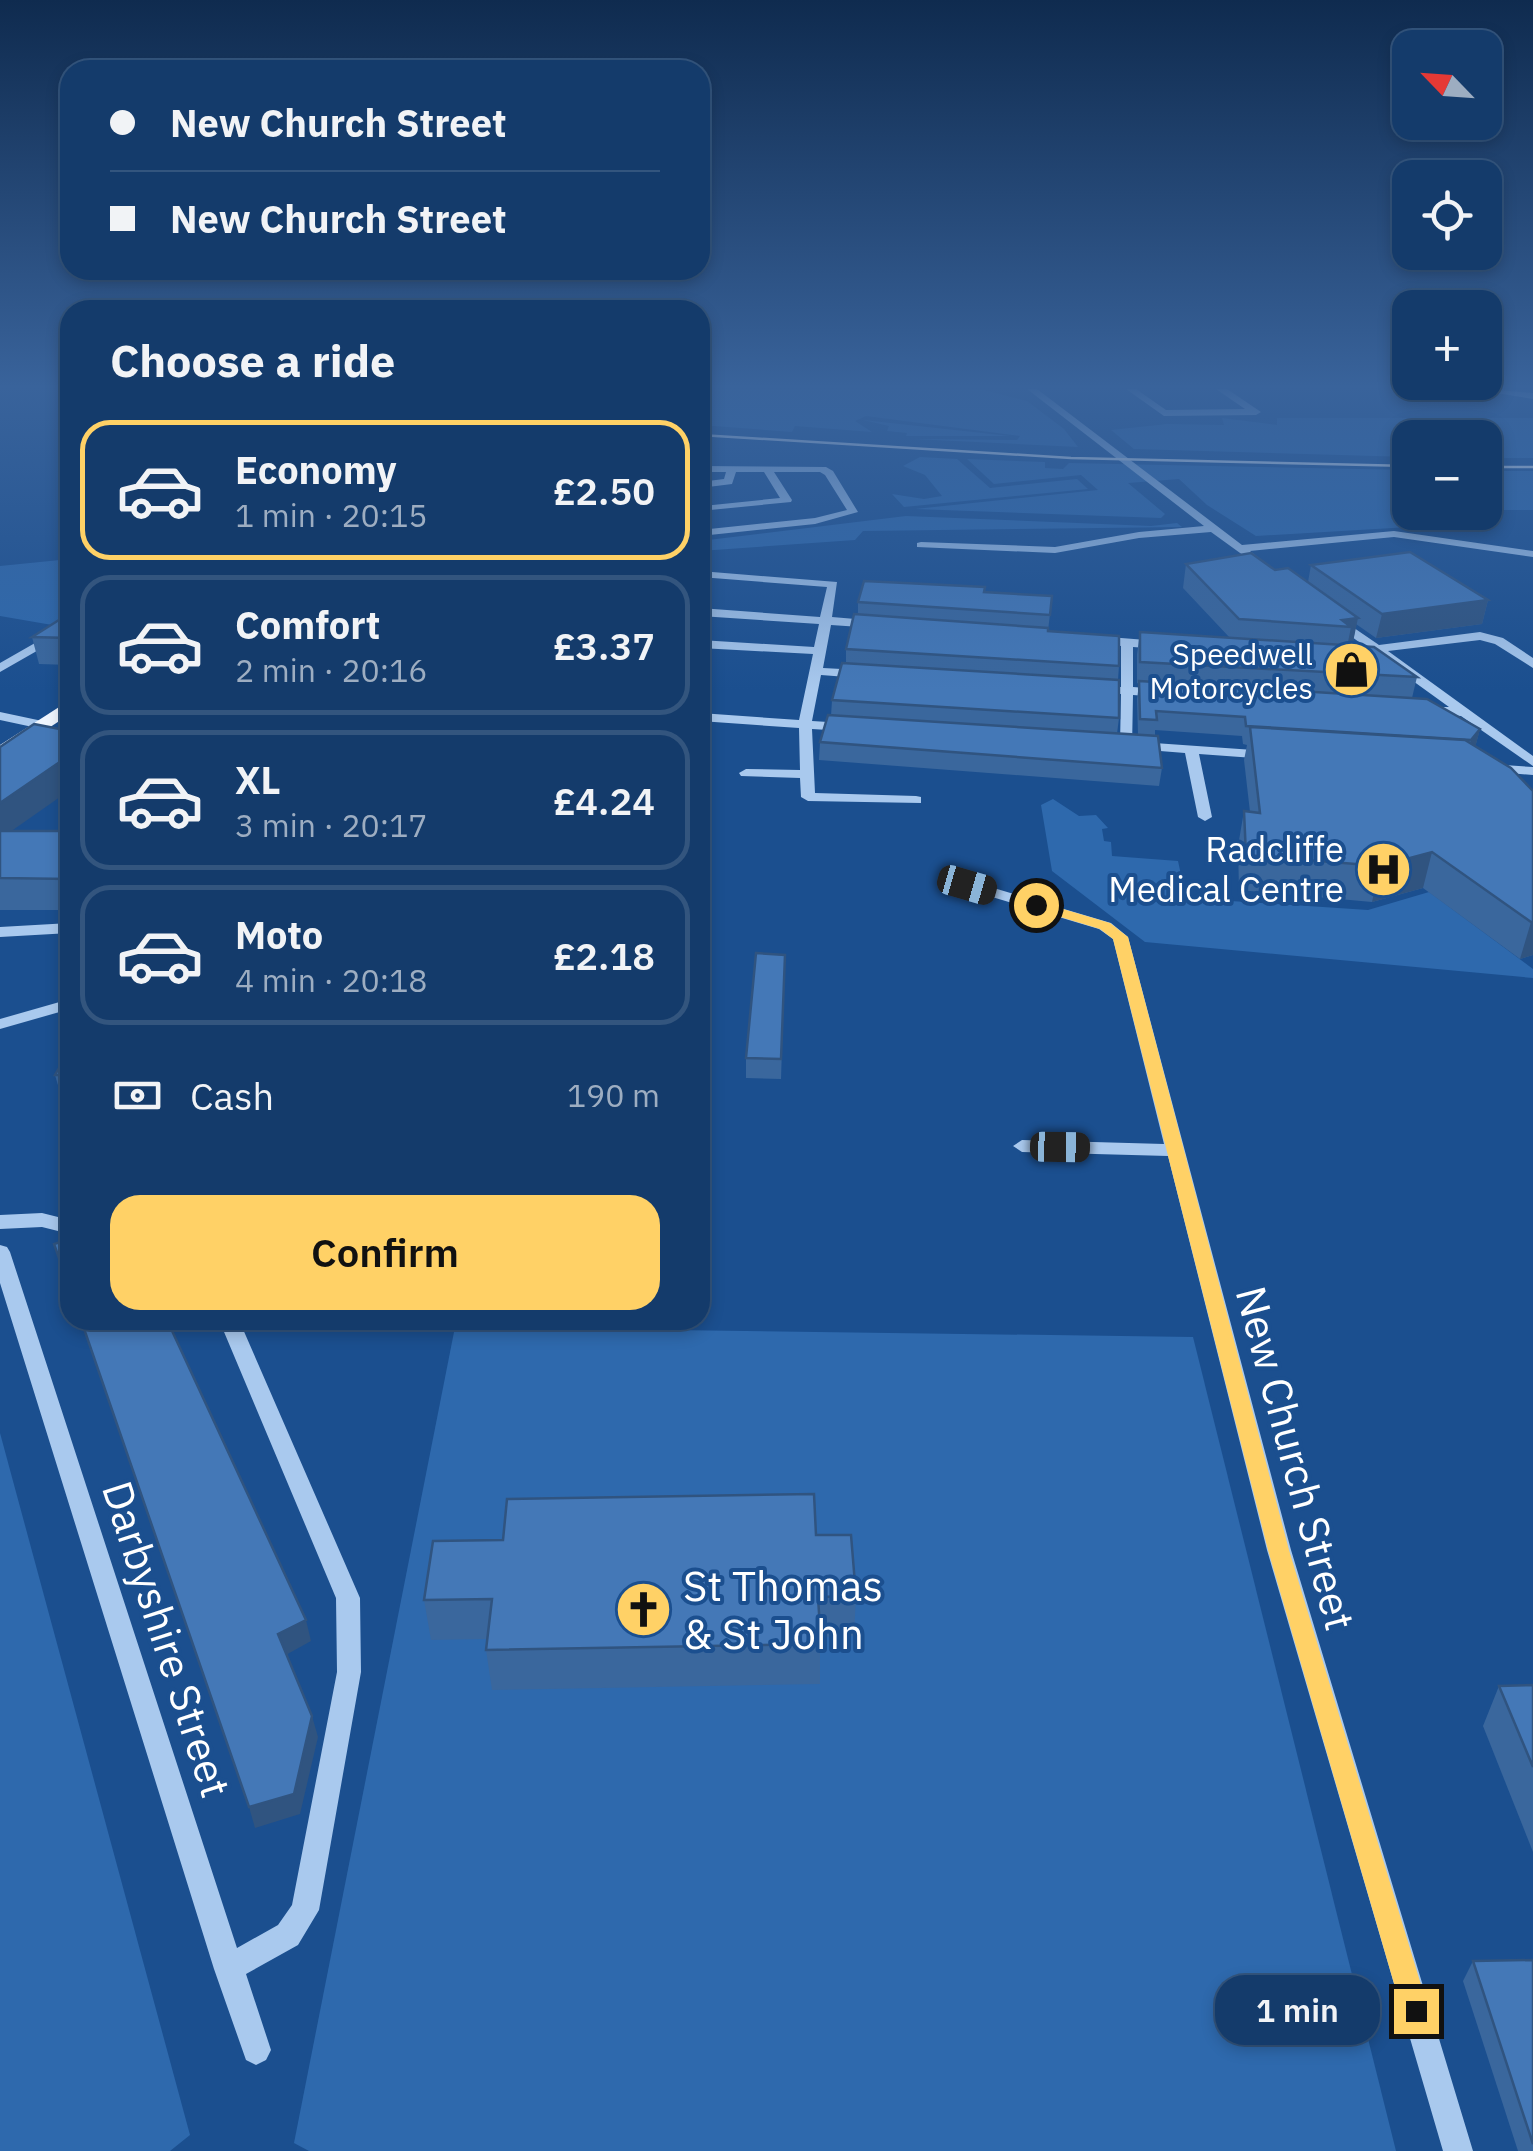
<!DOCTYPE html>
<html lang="en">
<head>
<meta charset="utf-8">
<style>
	:root { --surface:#143b6b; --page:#214673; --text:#f1f3f6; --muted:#9dadc1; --line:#33557e; --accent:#ffd166 }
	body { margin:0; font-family:"IBM Plex Sans",sans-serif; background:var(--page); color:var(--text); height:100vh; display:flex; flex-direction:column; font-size:38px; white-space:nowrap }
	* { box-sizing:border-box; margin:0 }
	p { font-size:32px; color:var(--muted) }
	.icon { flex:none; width:55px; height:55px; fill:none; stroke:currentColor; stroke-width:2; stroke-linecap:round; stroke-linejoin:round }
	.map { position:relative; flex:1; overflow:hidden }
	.sheet { position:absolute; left:60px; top:300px; width:650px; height:1030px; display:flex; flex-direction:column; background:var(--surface); border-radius:30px; box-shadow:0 5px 15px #0003,0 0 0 2px var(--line) }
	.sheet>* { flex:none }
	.banner { position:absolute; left:60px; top:60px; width:650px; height:220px; border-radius:30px; box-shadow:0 5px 15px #0003,0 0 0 2px var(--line); display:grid; align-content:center; height:220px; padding:0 50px; background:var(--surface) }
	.needle { width:65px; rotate:295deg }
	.tools { position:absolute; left:1392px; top:30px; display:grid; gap:20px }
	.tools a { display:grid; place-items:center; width:110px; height:110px; border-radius:20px; background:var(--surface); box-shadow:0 5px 15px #0003,0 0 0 2px var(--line); font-size:50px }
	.end { position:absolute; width:45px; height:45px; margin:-22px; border:12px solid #ffd166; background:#111; box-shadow:0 0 0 5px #111 }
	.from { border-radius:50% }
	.bubble { position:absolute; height:70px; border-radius:30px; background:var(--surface); box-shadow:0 5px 15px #0003,0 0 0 2px var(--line); font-size:32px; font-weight:600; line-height:70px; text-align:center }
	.car { position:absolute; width:30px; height:60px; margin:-30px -15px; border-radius:12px; box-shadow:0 0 8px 2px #0007; background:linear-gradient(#222 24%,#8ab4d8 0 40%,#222 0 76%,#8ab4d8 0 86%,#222 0) }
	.banner b { display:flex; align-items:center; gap:35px; height:95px; font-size:38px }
	.banner b+b { border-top:2px solid var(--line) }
	.banner i { width:25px; height:25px; background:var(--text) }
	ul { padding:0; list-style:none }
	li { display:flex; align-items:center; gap:30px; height:140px; margin:0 20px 15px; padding:0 30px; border:5px solid var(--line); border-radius:30px }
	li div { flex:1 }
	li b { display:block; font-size:38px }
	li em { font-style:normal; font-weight:600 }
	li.active { border-color:var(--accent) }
	li>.icon { width:90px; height:90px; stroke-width:1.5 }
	h2 { padding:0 50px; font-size:45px; line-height:120px }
	.pay { display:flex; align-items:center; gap:25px; height:110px; padding:0 50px; font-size:38px }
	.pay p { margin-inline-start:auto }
	.cta { display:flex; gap:20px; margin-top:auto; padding:20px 50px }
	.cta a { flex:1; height:115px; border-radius:30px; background:var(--accent); color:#111; font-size:40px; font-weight:600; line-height:115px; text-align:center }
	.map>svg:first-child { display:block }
	.green { fill:#2e69ad }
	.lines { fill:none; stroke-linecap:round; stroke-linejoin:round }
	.minor { fill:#a9c9ee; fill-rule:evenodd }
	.major { fill:#f0f6ff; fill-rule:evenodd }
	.tram { stroke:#fff; stroke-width:2.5 }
	.wall { fill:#3a679d }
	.shaded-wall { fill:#305480 }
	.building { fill:#4478b7; stroke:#305480; stroke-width:2.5 }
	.route { fill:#ffd166 }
	.labels { text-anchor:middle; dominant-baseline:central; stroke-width:8; stroke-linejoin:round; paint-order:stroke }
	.far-poi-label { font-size:30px; fill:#fff; stroke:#1b4f8f; text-anchor:end }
	.poi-label { font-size:35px; fill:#fff; stroke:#1b4f8f; text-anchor:end }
	.near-street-label { font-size:42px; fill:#fff; stroke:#1b4f8f }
	.near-poi-label { font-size:42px; fill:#fff; stroke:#1b4f8f; text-anchor:start }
</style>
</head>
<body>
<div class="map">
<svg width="1533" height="2151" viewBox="0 0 1533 2151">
	<rect width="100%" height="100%" fill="#1b4f8f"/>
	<g class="green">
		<polygon points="700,389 980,389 1027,401 1064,429 1078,447 913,439 1017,440 1020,436 866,416 855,421 872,432 795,426 792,432 700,425"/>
		<polygon points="1222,418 1277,425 1277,418 1533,418 1533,458 1485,458 1485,438 1410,438 1410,457 1134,449 1111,430 1167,424 1224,425"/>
		<polygon points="863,420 1010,436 906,436 907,433 887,431 889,426"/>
		<polygon points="920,457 957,459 990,488 1077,479 1088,489 904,507 892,494 924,499 942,496 925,475 903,466"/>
		<polygon points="967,459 1045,462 1045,468 1063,469 1069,463 1410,470 1408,510 1426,526 1256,536 1207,505 1179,479 1128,483 1165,514 1161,518 915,509 1098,490 1081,475 994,484"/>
		<rect x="1485" y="471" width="48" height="39"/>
		<polygon points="906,516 1151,526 1177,523 1182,527 863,531 855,540 700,551 700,541"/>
		<polygon points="70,559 70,618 58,626 0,616 0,566"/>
		<polygon points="1053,799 1079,816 1096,815 1108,828 1102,829 1104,841 1111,842 1112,856 1178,861 1186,898 1368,910 1429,892 1533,969 1533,978 1145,942 1052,871 1041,805"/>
		<polygon points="455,1327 1193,1337 1396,2151 309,2151 294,2143"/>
		<polygon points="0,1433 190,2135 170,2151 0,2151"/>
	</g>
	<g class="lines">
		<g class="minor">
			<polygon points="1027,389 1037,389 1242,545 1394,531 1533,551 1533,557 1394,537 1250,551 1269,566 1271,568 1265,571 1211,532 1139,538 1055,553 917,547 917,543 921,542 1055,547 1139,532 1204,526"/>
			<polygon points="1126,389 1136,389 1166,410 1245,409 1216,389 1227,389 1261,412 1256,415 1164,416"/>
			<polygon points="1486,389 1533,393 1533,399 1490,392"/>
			<polygon points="700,466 826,467 833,471 858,512 815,524 700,536 700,530 815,518 847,510 825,475 820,472 774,472 792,500 791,502 700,511 700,507 703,506 780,498 764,472 736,472 732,484 700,488 700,482 724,479 726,472 700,472"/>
			<polygon points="66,513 70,513 70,519 61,516"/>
			<polygon points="700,571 837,582 832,617 879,621 879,627 875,628 831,625 823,668 860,670 866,674 860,678 821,675 812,721 844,723 851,727 844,731 812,729 815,793 916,796 921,797 921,803 808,801 801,797 800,778 741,776 739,773 746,769 800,770 799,728 700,721 700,713 799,720 813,654 700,648 700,640 814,647 819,624 700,616 700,608 820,617 827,587 700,577"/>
			<polygon points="1338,617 1379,645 1480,632 1503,638 1533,658 1533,668 1495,644 1480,640 1388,651 1533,756 1533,766 1461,716 1420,713 1420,707 1449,707 1334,624 1334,618"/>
			<polygon points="70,623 70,632 0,672 0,663"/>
			<polygon points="1096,636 1159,641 1165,645 1159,649 1133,647 1133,687 1160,689 1166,693 1160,697 1133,695 1132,748 1122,748 1120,745 1121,694 1096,693 1090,689 1096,685 1121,687 1121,646 1092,643 1092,637"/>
			<polygon points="0,712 47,722 49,725 42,729 0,720"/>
			<polygon points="1140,742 1268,751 1275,755 1268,759 1199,754 1212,817 1205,821 1198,817 1185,753 1135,749 1133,746"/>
			<polygon points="1489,764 1533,767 1533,775 1484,771 1484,765"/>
			<polygon points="967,880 1111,923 1128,937 1291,1550 1473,2151 1443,2151 1267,1550 1168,1156 1022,1152 1013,1146 1022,1140 1164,1144 1113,939 1099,929 962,888 959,885"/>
			<polygon points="70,923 70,933 0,937 0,927"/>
			<polygon points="70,999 70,1009 0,1029 0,1019"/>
			<polygon points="42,1213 70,1220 70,1234 42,1227 0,1229 0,1215"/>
			<polygon points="0,1245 7,1247 10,1252 237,1948 278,1925 292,1905 337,1672 336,1598 219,1320 239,1320 360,1598 361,1672 319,1910 298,1945 246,1974 271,2050 266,2060 256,2065 246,2060 214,1969 0,1283"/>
		</g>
		<polygon class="major" points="70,700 70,714 0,760 0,745"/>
		<g class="tram">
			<polyline points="700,435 1071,458 1410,466"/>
			<polyline points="1485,467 1533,467"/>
		</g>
	</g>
	<g class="wall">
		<polygon points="1186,564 1275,570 1308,582 1311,565 1488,600 1482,624 1376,638 1356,624 1353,642 1348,642 1347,645 1417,677 1412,698 1480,729 1475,747 1533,791 1533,955 1520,959 1423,888 1372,902 1239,890 1238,846 1244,811 1250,812 1244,760 1247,745 1243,744 1242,736 1155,730 1155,736 1162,768 1159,786 819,760 820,742 831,716 832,700 846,663 846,649 858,614 858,602 984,592 1052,596 1048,631 1119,666 1118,680 1119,718 1117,734 1138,735 1137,699 1139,684 1137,683 1137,654 1140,632 1230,638 1183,588"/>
		<polygon points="70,613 70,665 39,664 32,637"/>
		<polygon points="0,747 12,831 70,831 70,910 0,910"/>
		<polygon points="785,955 781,1079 746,1078 746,1058"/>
		<polygon points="70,1049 70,1099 62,1099 55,1075"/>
		<polygon points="816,1535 856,1596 854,1636 820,1637 820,1684 492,1690 486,1650 487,1639 431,1640 424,1600"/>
		<polygon points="1533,1685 1533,1852 1483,1726 1499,1686"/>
		<polygon points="1533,1960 1533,2151 1518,2151 1463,1981 1473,1961"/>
	</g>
	<g class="shaded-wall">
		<polygon points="710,495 710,520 700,521 700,496"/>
		<polygon points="1488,600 1482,624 1376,638 1382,614"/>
		<polygon points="1358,618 1353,642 1348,642 1351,627 1342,620"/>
		<polygon points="1480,729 1475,748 1466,759 1471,740"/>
		<polygon points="70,755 70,790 0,839 0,803"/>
		<polygon points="1432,852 1423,888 1372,902 1380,866"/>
		<polygon points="1531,922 1533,922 1533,955 1520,959"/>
		<polygon points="306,1620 311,1641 284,1656 278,1634"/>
		<polygon points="312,1716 318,1737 300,1814 255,1828 249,1807"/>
	</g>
	<g class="building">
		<polygon points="700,489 706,489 710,495 700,496"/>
		<polygon points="1410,552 1488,600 1382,614 1311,565"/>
		<polygon points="1251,553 1275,570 1288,568 1358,618 1342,620 1351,627 1239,619 1186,564"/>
		<polygon points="864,581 985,587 984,592 1052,596 1050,615 858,602"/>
		<polygon points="70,613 70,638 32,637"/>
		<polygon points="854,614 1048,628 1048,631 1119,636 1119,666 846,649"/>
		<polygon points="1140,632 1374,647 1417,677 1140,662"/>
		<polygon points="842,663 1119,680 1119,718 832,700"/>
		<polygon points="1139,681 1427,699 1480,729 1471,740 1246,726 1245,717 1156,711 1157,720 1140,719"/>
		<polygon points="828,715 1158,736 1162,768 820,742"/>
		<polygon points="34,724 70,731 70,755 0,803 0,747"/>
		<polygon points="1250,727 1465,740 1511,768 1533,791 1533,922 1531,922 1432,852 1380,866 1246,855 1244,811 1260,813"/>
		<polygon points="0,831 70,831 70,879 0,878"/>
		<polygon points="756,953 785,955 781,1059 746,1058"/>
		<polygon points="70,1049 70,1075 55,1075"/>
		<polygon points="70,1239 70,1289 54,1244"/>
		<polygon points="81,1320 167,1320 306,1620 278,1634 312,1716 294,1794 249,1807"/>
		<polygon points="814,1494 816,1535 851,1535 856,1596 818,1597 821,1644 486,1650 492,1599 424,1600 433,1541 503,1540 507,1499"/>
		<polygon points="1533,1685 1533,1767 1499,1686"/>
		<polygon points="1533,1960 1533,2144 1473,1961"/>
	</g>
	<linearGradient id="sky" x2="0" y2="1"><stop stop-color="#0f2b4f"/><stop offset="0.56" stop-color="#39639b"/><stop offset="1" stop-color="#39639b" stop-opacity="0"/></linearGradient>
	<rect width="1533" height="690" fill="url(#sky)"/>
	<polygon class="route" points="1036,901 1110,923 1128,937 1289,1550 1429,2011 1425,2020 1416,2024 1406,2020 1402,2011 1268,1550 1113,939 1100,929 1031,908 1031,902"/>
	<defs>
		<symbol id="shop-disc" viewBox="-11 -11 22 22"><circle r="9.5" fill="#ffd166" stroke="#1b4f8f"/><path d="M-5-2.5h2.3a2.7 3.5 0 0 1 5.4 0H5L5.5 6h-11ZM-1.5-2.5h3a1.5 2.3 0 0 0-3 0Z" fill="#111"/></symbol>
		<symbol id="hospital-disc" viewBox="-11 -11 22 22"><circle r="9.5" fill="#ffd166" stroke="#1b4f8f"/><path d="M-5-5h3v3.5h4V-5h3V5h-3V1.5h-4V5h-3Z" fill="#111"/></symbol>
		<symbol id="church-disc" viewBox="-11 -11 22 22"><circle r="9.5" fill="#ffd166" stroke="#1b4f8f"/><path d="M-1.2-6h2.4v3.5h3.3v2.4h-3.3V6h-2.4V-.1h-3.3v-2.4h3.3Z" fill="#111"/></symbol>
	</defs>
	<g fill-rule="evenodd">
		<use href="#shop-disc" x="1320" y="638" width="63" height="63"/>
		<use href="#hospital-disc" x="1352" y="838" width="63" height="63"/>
		<use href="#church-disc" x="612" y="1578" width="63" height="63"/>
	</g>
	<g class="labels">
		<g class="far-poi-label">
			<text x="1313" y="653">Speedwell<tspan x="1313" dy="34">Motorcycles</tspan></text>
		</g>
		<g class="poi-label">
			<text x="1344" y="849">Radcliffe<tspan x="1344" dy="40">Medical Centre</tspan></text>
		</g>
		<g class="near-street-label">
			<text transform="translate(1296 1458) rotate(75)">New Church Street</text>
			<text transform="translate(167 1639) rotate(72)">Darbyshire Street</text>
		</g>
		<g class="near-poi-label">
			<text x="683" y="1585">St Thomas<tspan x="683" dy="48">&amp; St John</tspan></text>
		</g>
	</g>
</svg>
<div class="tools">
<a><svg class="needle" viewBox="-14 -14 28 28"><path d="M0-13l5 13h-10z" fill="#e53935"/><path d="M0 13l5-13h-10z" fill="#9dadc1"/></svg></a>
<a><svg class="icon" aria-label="locate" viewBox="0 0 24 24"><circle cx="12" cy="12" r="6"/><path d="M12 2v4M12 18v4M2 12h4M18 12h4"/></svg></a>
<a>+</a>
<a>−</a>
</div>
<i class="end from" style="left:1036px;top:905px"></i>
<i class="end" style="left:1416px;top:2011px"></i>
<div class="bubble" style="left:1215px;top:1975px;width:165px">1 min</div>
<i class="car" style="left:967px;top:885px;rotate:106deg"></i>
<i class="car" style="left:1060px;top:1147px;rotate:91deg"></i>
<div class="banner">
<b><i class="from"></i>New Church Street</b>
<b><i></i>New Church Street</b>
</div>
<section class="sheet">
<h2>Choose a ride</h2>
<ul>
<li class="active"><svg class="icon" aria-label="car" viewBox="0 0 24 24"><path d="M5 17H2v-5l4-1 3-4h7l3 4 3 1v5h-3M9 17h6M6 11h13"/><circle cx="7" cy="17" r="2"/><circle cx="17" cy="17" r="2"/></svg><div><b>Economy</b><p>1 min · 20:15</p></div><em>£2.50</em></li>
<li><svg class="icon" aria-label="car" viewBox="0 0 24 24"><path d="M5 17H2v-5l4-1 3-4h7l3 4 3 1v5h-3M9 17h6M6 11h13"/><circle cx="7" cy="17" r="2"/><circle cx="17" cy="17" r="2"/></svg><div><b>Comfort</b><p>2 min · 20:16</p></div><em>£3.37</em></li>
<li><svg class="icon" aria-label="car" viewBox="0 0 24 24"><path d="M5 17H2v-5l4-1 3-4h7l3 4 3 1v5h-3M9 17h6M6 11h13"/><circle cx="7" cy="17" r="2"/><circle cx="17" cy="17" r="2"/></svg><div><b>XL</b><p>3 min · 20:17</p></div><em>£4.24</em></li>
<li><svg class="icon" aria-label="car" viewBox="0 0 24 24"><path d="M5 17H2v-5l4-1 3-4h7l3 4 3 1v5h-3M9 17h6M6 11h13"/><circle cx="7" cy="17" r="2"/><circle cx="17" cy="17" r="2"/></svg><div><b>Moto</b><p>4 min · 20:18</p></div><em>£2.18</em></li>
</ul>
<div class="pay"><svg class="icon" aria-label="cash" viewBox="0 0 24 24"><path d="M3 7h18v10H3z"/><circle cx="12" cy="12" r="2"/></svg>Cash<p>190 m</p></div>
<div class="cta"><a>Confirm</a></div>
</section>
</div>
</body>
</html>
